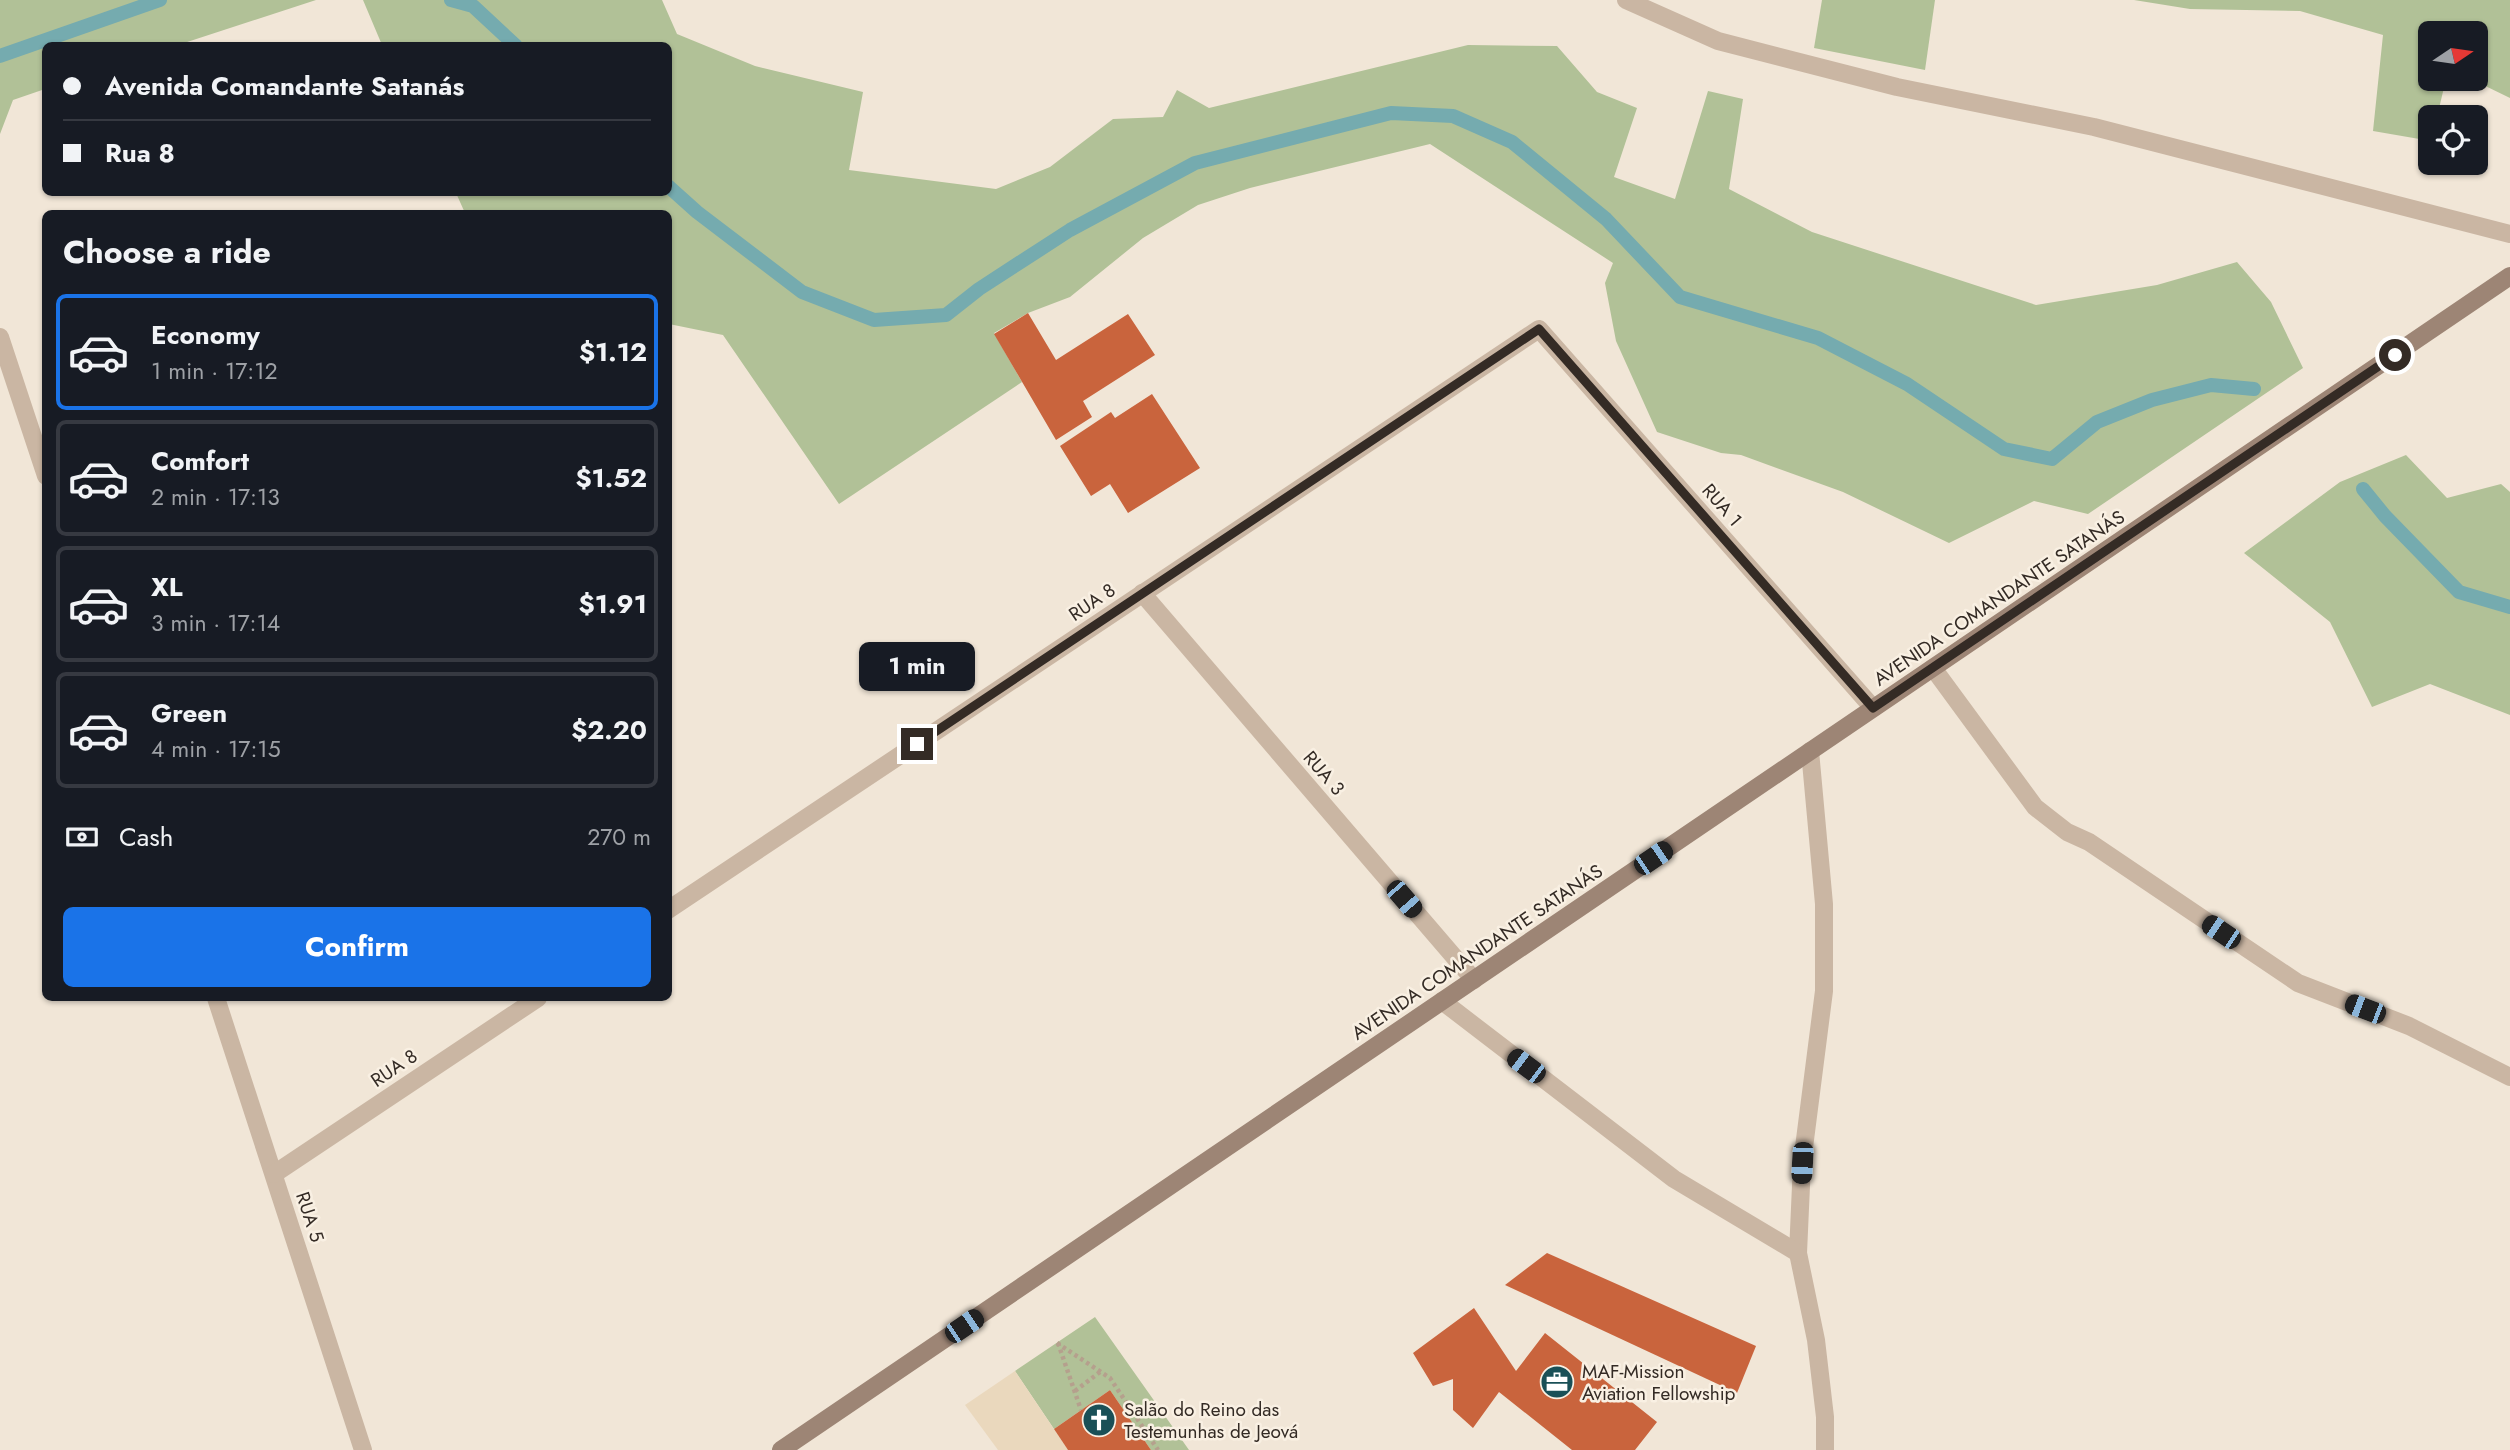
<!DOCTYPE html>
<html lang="en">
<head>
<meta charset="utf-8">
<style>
	:root { --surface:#171b24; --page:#242831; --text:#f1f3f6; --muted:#9ea1a6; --line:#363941; --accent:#1a73e8 }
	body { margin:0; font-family:Jost,sans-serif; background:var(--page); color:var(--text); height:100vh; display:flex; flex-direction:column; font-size:26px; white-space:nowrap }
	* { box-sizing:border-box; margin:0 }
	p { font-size:23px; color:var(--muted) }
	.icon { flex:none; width:38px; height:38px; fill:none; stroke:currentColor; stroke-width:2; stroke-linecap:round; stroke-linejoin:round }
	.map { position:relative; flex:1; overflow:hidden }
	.panel { position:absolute; left:42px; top:210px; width:630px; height:791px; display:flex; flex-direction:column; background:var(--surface); border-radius:10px; box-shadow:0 2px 5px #0004 }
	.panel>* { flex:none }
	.guide { position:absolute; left:42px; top:42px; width:630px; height:154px; border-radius:10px; box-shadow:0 2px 5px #0004; display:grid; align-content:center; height:154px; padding:0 21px; background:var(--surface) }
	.needle { width:46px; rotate:77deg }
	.buttons { position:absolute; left:2418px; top:21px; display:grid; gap:14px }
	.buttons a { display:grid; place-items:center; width:70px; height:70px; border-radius:10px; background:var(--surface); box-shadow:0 2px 5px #0004; font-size:35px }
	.end { position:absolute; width:32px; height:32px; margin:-16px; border:9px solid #342b25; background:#fff; box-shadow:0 0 0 4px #fff }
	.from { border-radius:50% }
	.bubble { position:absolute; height:49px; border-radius:10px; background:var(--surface); box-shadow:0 2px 5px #0004; font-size:23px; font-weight:700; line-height:49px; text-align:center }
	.car { position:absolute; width:21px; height:42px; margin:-21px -10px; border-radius:9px; box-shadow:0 0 5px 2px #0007; background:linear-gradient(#222 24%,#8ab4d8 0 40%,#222 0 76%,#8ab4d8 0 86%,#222 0) }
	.guide b { display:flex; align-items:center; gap:24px; height:66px; font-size:26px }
	.guide b+b { border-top:2px solid var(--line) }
	.guide i { width:18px; height:18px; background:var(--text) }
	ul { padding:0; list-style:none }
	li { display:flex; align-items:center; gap:21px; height:116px; margin:0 14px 10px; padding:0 7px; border:4px solid var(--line); border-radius:10px }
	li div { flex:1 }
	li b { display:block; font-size:26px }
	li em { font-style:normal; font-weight:700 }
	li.active { border-color:var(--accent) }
	li>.icon { width:63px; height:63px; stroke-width:1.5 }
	h2 { padding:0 21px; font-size:32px; line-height:84px }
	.pay { display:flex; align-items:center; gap:18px; height:77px; padding:0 21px; font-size:26px }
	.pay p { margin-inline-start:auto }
	.cta { display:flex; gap:14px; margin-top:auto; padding:14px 21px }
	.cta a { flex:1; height:80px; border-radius:10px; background:var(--accent); color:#fff; font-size:28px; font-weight:700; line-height:80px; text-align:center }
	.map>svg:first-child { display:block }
	.green { fill:#b1c197 }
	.plaza { fill:#ead8bd }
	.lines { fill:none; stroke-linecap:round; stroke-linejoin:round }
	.stream { stroke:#75abaf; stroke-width:14 }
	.building { fill:#c9643d }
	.path { stroke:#b5a08d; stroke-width:4.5; stroke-dasharray:3.5 3.5; stroke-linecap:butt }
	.street { stroke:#cab6a3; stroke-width:18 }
	.secondary { stroke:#9d8575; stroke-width:18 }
	.route { stroke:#342b25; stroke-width:9 }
	.labels { text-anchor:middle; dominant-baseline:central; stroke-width:5; stroke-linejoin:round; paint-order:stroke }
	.street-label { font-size:19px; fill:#342b25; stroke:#f9f0e3 }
	.poi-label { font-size:19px; fill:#342b25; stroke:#f9f0e3; text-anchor:start }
</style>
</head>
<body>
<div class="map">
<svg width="2510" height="1450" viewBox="0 0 2510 1450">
	<rect width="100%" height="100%" fill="#f1e6d7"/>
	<g class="green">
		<polygon points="0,0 316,0 178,45 46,46 45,89 13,100 0,134"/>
		<polygon points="363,0 662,0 677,34 755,66 863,92 849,170 996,189 1050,167 1113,119 1163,117 1177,90 1209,108 1468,45 1557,46 1597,92 1637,108 1614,177 1675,199 1708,91 1743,99 1729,189 1812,232 2036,305 2157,285 2237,262 2271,302 2303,368 2088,514 2034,501 1949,543 1843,492 1741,455 1721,453 1657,432 1616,341 1605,283 1613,263 1430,144 1250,188 1198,205 1143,238 1070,297 1028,313 994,333 1022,382 839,504 723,335 669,324 668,214 465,213 456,193 668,192 668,46 382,45"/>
		<polygon points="1822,0 1935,0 1925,70 1814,48"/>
		<polygon points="2134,0 2510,0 2510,98 2471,79 2476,79 2476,33 2431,33 2431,79 2446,79 2437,117 2431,117 2431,141 2373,131 2383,35 2300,11 2190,9"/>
		<polygon points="2406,455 2447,498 2501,484 2510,492 2510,715 2430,684 2372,707 2330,622 2244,553 2340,482"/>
		<polygon points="1095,1317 1189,1450 1151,1450 1110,1390 1054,1429 1015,1371"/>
	</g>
	<polygon class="plaza" points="1015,1371 1068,1450 998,1450 965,1405"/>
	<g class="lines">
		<g class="stream">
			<polyline points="451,0 473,6 516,46"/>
			<polyline points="0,56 160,0"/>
			<polyline points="668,186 697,212 802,292 874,320 946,315 979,289 1070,230 1195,163 1391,113 1453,116 1512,142 1606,219 1680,297 1818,338 1907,384 2004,449 2052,459 2097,422 2152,400 2211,385 2254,389"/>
			<polyline points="2363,489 2385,516 2459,592 2510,607"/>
		</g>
	</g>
	<g class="building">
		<polygon points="1028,313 1056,360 1128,314 1155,355 1083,401 1092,417 1056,440 994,334"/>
		<polygon points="1152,394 1200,468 1128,513 1110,484 1091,496 1060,446 1111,412 1115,418"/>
		<polygon points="1547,1253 1756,1346 1737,1393 1505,1285"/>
		<polygon points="1474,1308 1516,1371 1545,1333 1657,1422 1635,1450 1572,1450 1499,1392 1473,1428 1453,1410 1453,1379 1433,1386 1413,1353"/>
		<polygon points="1110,1390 1151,1450 1068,1450 1054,1429"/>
	</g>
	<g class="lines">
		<g class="path">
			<polyline points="1057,1343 1110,1378 1158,1450"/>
			<polyline points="1058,1343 1081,1410"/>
			<polyline points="1075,1391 1100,1372"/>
		</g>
		<g class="street">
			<polyline points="1626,0 1718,41 1897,87 2094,127 2510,234"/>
			<polyline points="0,337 46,476"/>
			<polyline points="1142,593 1474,980"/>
			<polyline points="1933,668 2035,807 2067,832 2089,842 2298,983 2409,1026 2510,1077"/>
			<polyline points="1810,751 1824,904 1824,991 1802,1163 1798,1253 1816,1340 1825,1417 1825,1450"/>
			<polyline points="668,910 1539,329 1873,708"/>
			<polyline points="216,998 363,1450"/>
			<polyline points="1442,1001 1674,1179 1798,1253"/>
			<polyline points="274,1174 538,998"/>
		</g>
		<polyline class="secondary" points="781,1450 2510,276"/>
	</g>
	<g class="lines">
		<polyline class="route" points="917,744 1539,329 1873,708 2395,355"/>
	</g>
	<defs>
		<symbol id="office-disc" viewBox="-11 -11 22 22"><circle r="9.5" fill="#1a5057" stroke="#f9f0e3"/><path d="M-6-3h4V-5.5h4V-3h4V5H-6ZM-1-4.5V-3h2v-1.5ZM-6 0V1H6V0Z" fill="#fff"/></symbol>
		<symbol id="church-disc" viewBox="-11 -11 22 22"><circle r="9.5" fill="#1a5057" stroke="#f9f0e3"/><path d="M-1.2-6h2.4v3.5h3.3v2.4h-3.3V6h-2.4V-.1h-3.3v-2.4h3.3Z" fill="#fff"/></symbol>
	</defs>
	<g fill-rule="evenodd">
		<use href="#office-disc" x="1538" y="1363" width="38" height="38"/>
		<use href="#church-disc" x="1080" y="1401" width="38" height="38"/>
	</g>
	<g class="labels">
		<g class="street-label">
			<text transform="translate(1722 505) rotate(49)">RUA 1</text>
			<text transform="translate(1999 598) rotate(-34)">AVENIDA COMANDANTE SATANÁS</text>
			<text transform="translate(1092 602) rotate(-34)">RUA 8</text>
			<text transform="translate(1324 773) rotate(49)">RUA 3</text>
			<text transform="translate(1477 952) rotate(-34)">AVENIDA COMANDANTE SATANÁS</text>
			<text transform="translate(394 1068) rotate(-34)">RUA 8</text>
			<text transform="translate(310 1217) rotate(72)">RUA 5</text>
		</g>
		<g class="poi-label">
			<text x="1582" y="1371">MAF-Mission<tspan x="1582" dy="22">Aviation Fellowship</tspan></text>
			<text x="1124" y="1409">Salão do Reino das<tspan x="1124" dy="22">Testemunhas de Jeová</tspan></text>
		</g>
	</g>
</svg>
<div class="buttons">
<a><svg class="needle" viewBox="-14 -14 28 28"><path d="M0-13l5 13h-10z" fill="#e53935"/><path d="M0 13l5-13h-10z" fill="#9ea1a6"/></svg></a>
<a><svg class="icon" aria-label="locate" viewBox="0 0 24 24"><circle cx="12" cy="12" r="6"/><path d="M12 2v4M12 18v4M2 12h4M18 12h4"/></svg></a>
</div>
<i class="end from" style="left:2395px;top:355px"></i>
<i class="end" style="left:917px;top:744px"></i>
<div class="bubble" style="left:859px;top:642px;width:116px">1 min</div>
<i class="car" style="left:1653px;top:858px;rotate:56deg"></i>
<i class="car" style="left:1404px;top:899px;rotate:139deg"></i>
<i class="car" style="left:2221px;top:932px;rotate:304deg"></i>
<i class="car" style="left:2365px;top:1009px;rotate:291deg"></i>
<i class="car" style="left:1526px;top:1066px;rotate:307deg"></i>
<i class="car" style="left:1802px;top:1163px;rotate:183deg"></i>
<i class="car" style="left:964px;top:1326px;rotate:56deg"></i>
<div class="guide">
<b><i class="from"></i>Avenida Comandante Satanás</b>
<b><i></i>Rua 8</b>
</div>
<section class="panel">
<h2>Choose a ride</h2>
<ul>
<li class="active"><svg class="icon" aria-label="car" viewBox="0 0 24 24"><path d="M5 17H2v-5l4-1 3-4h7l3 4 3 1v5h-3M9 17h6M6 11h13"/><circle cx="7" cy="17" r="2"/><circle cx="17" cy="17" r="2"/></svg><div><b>Economy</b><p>1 min · 17:12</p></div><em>$1.12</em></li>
<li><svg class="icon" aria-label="car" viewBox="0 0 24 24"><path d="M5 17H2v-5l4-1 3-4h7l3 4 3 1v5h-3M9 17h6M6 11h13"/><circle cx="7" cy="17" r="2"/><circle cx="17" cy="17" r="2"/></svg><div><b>Comfort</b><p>2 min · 17:13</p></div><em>$1.52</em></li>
<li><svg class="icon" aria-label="car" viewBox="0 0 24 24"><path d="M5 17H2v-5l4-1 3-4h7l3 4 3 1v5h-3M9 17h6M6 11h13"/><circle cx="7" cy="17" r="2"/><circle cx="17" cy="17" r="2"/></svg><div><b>XL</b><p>3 min · 17:14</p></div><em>$1.91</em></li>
<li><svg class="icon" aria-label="car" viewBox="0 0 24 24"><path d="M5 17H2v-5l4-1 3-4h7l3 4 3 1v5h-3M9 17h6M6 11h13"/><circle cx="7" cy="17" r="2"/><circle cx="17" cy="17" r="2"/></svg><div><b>Green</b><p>4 min · 17:15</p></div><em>$2.20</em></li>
</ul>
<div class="pay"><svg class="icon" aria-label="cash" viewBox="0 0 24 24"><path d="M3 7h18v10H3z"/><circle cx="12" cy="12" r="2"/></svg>Cash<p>270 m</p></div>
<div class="cta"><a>Confirm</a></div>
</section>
</div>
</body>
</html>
